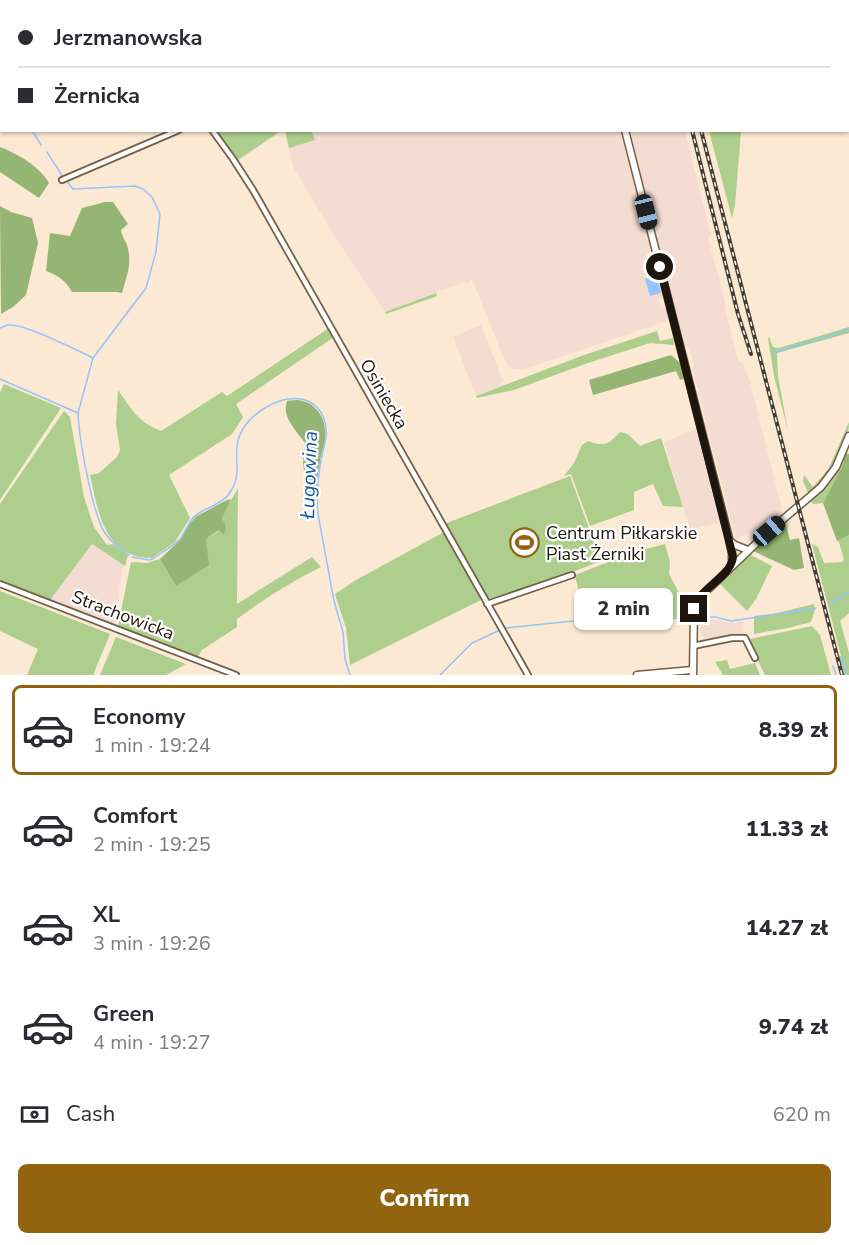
<!DOCTYPE html>
<html lang="en">
<head>
<meta charset="utf-8">
<style>
	:root { --surface:#fff; --page:#f7f7f7; --text:#2b2b33; --muted:#7c7c81; --line:#e1e1e2; --accent:#926410 }
	body { margin:0; font-family:"Nunito Sans",sans-serif; background:var(--page); color:var(--text); height:100vh; display:flex; flex-direction:column; font-size:22px; white-space:nowrap }
	* { box-sizing:border-box; margin:0 }
	p { font-size:20px; color:var(--muted) }
	.icon { flex:none; width:33px; height:33px; fill:none; stroke:currentColor; stroke-width:2; stroke-linecap:round; stroke-linejoin:round }
	.map { position:relative; height:675px; overflow:hidden }
	.side { display:flex; flex-direction:column; background:var(--surface); flex:1 }
	.side>* { flex:none }
	.top-card { position:absolute; left:0px; top:0px; width:849px; height:132px; box-shadow:0 2px 4px #0004; display:grid; align-content:center; height:132px; padding:0 18px; background:var(--surface) }
	.end { position:absolute; width:27px; height:27px; margin:-14px; border:8px solid #1e160c; background:#fff; box-shadow:0 0 0 3px #fff }
	.from { border-radius:50% }
	.bubble { position:absolute; height:42px; border-radius:9px; background:var(--surface); box-shadow:0 2px 4px #0004; font-size:20px; font-weight:800; line-height:42px; text-align:center }
	.car { position:absolute; width:18px; height:36px; margin:-18px -9px; border-radius:8px; box-shadow:0 0 4px 2px #0007; background:linear-gradient(#222 24%,#8ab4d8 0 40%,#222 0 76%,#8ab4d8 0 86%,#222 0) }
	.top-card b { display:flex; align-items:center; gap:21px; height:57px; font-size:22px }
	.top-card b+b { border-top:2px solid var(--line) }
	.top-card i { width:15px; height:15px; background:var(--text) }
	ul { padding:10px 0 0; list-style:none }
	li { display:flex; align-items:center; gap:18px; height:90px; margin:0 12px 9px; padding:0 6px; border:3px solid transparent; border-radius:9px }
	li div { flex:1 }
	li b { display:block; font-size:22px }
	li em { font-style:normal; font-weight:800 }
	li.selected { border-color:var(--accent) }
	li>.icon { width:54px; height:54px; stroke-width:1.5 }
	.pay { display:flex; align-items:center; gap:15px; height:66px; padding:0 18px; font-size:22px }
	.pay p { margin-inline-start:auto }
	.primary-button { display:flex; gap:12px; margin-top:auto; padding:12px 18px }
	.primary-button a { flex:1; height:69px; border-radius:9px; background:var(--accent); color:#fff; font-size:24px; font-weight:800; line-height:69px; text-align:center }
	.map>svg:first-child { display:block }
	.commercial { fill:#f3ddd1 }
	.industrial { fill:#f4dcd3 }
	.green { fill:#adce8c }
	.forest { fill:#94b573 }
	.water { fill:#92c4fd }
	.lines { fill:none; stroke-linecap:round; stroke-linejoin:round }
	.stream { stroke:#92c4fd; stroke-width:1.5 }
	.street-casing { stroke:#735f47; stroke-width:8 }
	.secondary-casing { stroke:#735f47; stroke-width:9 }
	.street { stroke:#fff; stroke-width:4.5 }
	.secondary { stroke:#fff; stroke-width:6 }
	.rail-casing { stroke:#463c30; stroke-width:4 }
	.rail { stroke:#fff; stroke-width:1.5; stroke-dasharray:4.5; stroke-linecap:butt }
	.route { stroke:#1e160c; stroke-width:8 }
	.labels { text-anchor:middle; dominant-baseline:central; stroke-width:4.5; stroke-linejoin:round; paint-order:stroke }
	.street-label { font-size:18px; fill:#1e160c; stroke:#fff }
	.poi-label { font-size:18px; fill:#1e160c; stroke:#fff; text-anchor:start }
	.water-label { font-size:20px; font-style:italic; fill:#13589b; stroke:#fff }
</style>
</head>
<body>
<div class="map">
<svg width="849" height="675" viewBox="0 0 849 675">
	<rect width="100%" height="100%" fill="#fce9d3"/>
	<g class="commercial">
		<polygon points="481,325 503,381 500,383 501,386 476,396 453,337"/>
		<polygon points="696,429 721,522 690,530 664,442"/>
		<polygon points="700,620 716,620 734,623 743,621 744,634 705,639 701,636"/>
	</g>
	<g class="industrial">
		<polygon points="379,0 587,0 587,1 377,1"/>
		<polygon points="312,131 621,131 663,296 658,301 660,307 667,310 668,317 667,321 524,369 515,369 509,367 504,359 472,279 467,284 464,282 385,312 335,237 293,167 289,148 314,140"/>
		<polygon points="630,131 685,131 711,236 708,238 725,301 725,308 738,361 744,365 751,385 783,513 759,530 736,539 693,371 691,371 694,365 689,348 684,344 683,334 680,331"/>
		<polygon points="92,544 123,565 114,624 50,600"/>
	</g>
	<g class="green">
		<polygon points="0,0 99,0 100,1 2,2 1,32"/>
		<polygon points="233,0 369,0 231,1"/>
		<polygon points="215,131 281,131 238,160"/>
		<polygon points="285,131 312,131 315,140 289,148"/>
		<polygon points="709,131 741,131 735,205 732,218"/>
		<polygon points="436,293 437,296 386,314 385,312"/>
		<polygon points="849,327 849,333 777,353 778,376 788,431 774,376 768,338 769,337 773,347 779,348"/>
		<path d="M329 328 334 337 236 404 243 417 232 434 169 475 190 518 175 542 152 558C104 558 98 511 90 475L99 473 117 457 120 450 116 424 118 390C132 410 138 422 161 431L222 392 227 396Z"/>
		<polygon points="657,331 660,341 673,338 674,345 650,343 585,364 514,390 477,398 476,396 584,355"/>
		<polygon points="4,384 61,408 0,500 0,393"/>
		<polygon points="64,411 70,417 84,497 94,527 107,545 113,544 128,555 125,566 92,544 50,600 0,581 0,504"/>
		<path d="M849 422C849 450 828 476 809 495L803 481 804 475 813 487 829 468Z"/>
		<path d="M620 432 628 434 640 446 661 438 683 507 663 506 653 484 634 492V510L590 526 571 474 564 476 574 463 582 445 588 441C605 447 608 445 620 432Z"/>
		<polygon points="843,458 844,463 823,503 813,504 811,501 826,487"/>
		<polygon points="570,476 601,561 546,582 488,599 444,524"/>
		<path d="M238 489 237 604 312 557 321 567C292 581 264 599 237 619V627L202 650 198 657 118 626 131 562 147 563 160 559 176 586 208 565 206 539 218 532 227 506Z"/>
		<polygon points="444,532 481,600 350,665 346,628 335,594 356,580"/>
		<polygon points="849,535 849,613 840,621 849,653 849,675 843,675 839,657 841,656 812,544 818,547 824,563 842,562 844,560 839,542 837,541"/>
		<polygon points="665,544 670,562 669,574 686,606 688,605 692,610 691,617 585,619 575,575 634,552"/>
		<polygon points="749,554 772,566 756,599 747,611 719,583"/>
		<polygon points="0,591 110,634 93,675 27,675 38,649 0,631"/>
		<polygon points="814,604 815,610 811,622 788,628 754,634 754,616 773,614"/>
		<polygon points="812,626 820,635 831,675 765,675 749,643 750,639"/>
		<polygon points="116,637 186,664 166,675 100,675"/>
		<polygon points="727,660 730,669 755,663 760,675 723,675 715,662"/>
	</g>
	<g class="forest">
		<path d="M0 147C18 154 39 166 49 183L39 198 0 172Z"/>
		<path d="M105 202H113L128 224 121 230C122 238 127 242 128 249 132 265 126 278 122 293L117 292H72C65 280 59 276 46 271L50 233 70 236 82 208Z"/>
		<polygon points="0,206 11,212 32,218 38,243 26,295 13,307 1,314"/>
		<polygon points="671,355 680,363 684,379 680,380 676,371 593,395 589,380"/>
		<path d="M297 400C317 402 327 419 325 438 325 446 321 453 320 461 317 476 316 493 316 509L310 508 308 503 303 463 305 443C297 431 281 417 287 401Z"/>
		<polygon points="846,453 849,454 849,535 837,541 823,503 844,463 843,458"/>
		<path d="M231 499 222 519C225 524 228 529 223 534L219 530 206 539 209 565 176 586 160 559 181 539 190 523 197 516 227 500Z"/>
		<polygon points="785,522 790,540 799,538 804,568 794,570 753,551"/>
	</g>
	<polygon class="water" points="656,276 661,293 650,296 645,279"/>
	<g class="lines">
		<g class="stream">
			<polyline points="848,52 849,52"/>
			<polyline points="32,130 41,145"/>
			<polyline points="47,152 63,177"/>
			<polyline points="66,180 73,189 135,186 143,189 152,197 160,214 156,252 146,288 93,358 78,413"/>
			<path d="M0 328C3 327 6 325 9 325 23 323 79 351 93 358"/>
			<polyline points="772,353 849,330"/>
			<path d="M0 379 78 413C79 438 92 513 105 533 111 542 120 549 129 555"/>
			<path d="M132 557 150 560 154 558C163 552 173 546 180 539 187 530 188 520 199 513 208 507 222 504 229 494 244 472 232 459 239 437 247 415 278 395 301 399 312 401 321 409 324 419 329 434 324 445 321 460 318 477 316 496 318 514L334 601 343 632 345 659 350 675"/>
			<polyline points="830,604 849,593"/>
			<polyline points="696,617 715,617 731,621 816,608"/>
			<polyline points="505,628 573,621 691,618"/>
			<polyline points="844,657 843,662 846,675"/>
			<polyline points="833,666 836,675"/>
			<polyline points="440,675 472,643 500,630"/>
		</g>
		<defs>
			<g id="street">
				<polyline points="118,0 119,2"/>
				<polyline points="212,130 233,159 253,190 528,675"/>
				<polyline points="62,180 179,130"/>
				<polyline points="0,584 236,675"/>
				<polyline points="487,604 572,575"/>
				<polyline points="693,646 732,638 745,638 755,658"/>
			</g>
			<g id="secondary">
				<polyline points="592,0 592,2"/>
				<polyline points="625,130 728,534 732,553 732,565"/>
				<polyline points="730,541 735,545 748,550"/>
				<polyline points="637,675 692,670"/>
				<polyline points="693,675 694,608 698,599 767,533 821,487 836,467 849,436"/>
			</g>
		</defs>
		<use href="#street" class="street-casing"/>
		<use href="#secondary" class="secondary-casing"/>
		<use href="#street" class="street"/>
		<use href="#secondary" class="secondary"/>
		<defs>
			<g id="rail">
				<polyline points="659,0 659,2"/>
				<polyline points="669,0 669,2"/>
				<polyline points="692,130 738,314 751,354"/>
				<polyline points="701,130 842,675"/>
			</g>
		</defs>
		<use href="#rail" class="rail-casing"/>
		<use href="#rail" class="rail"/>
	</g>
	<g class="lines">
		<path class="route" d="M660 267 733 557C730 579 699 587 694 609"/>
	</g>
	<defs>
		<symbol id="stadium-ring" viewBox="-11 -11 22 22"><circle r="9.5" fill="#fff" stroke="#926410" stroke-width="1.5"/><path d="M0-5a6.5 5 0 1 0 0 10a6.5 5 0 1 0 0-10ZM-3.5-1.8h7v3.6h-7Z" fill="#926410"/></symbol>
	</defs>
	<g fill-rule="evenodd">
		<use href="#stadium-ring" x="508" y="526" width="33" height="33"/>
	</g>
	<g class="labels">
		<g class="street-label">
			<text transform="translate(384 394) rotate(60)">Osiniecka</text>
			<text transform="translate(123 615) rotate(21)">Strachowicka</text>
		</g>
		<g class="poi-label">
			<text x="546" y="533">Centrum Piłkarskie<tspan x="546" dy="21">Piast Żerniki</tspan></text>
		</g>
		<g class="water-label">
			<text transform="translate(309 475) rotate(-88)">Ługowina</text>
		</g>
	</g>
</svg>
<i class="end from" style="left:660px;top:267px"></i>
<i class="end" style="left:694px;top:609px"></i>
<div class="bubble" style="left:574px;top:588px;width:99px">2 min</div>
<i class="car" style="left:646px;top:212px;rotate:166deg"></i>
<i class="car" style="left:769px;top:531px;rotate:49deg"></i>
<div class="top-card">
<b><i class="from"></i>Jerzmanowska</b>
<b><i></i>Żernicka</b>
</div>
</div>
<section class="side">
<ul>
<li class="selected"><svg class="icon" aria-label="car" viewBox="0 0 24 24"><path d="M5 17H2v-5l4-1 3-4h7l3 4 3 1v5h-3M9 17h6M6 11h13"/><circle cx="7" cy="17" r="2"/><circle cx="17" cy="17" r="2"/></svg><div><b>Economy</b><p>1 min · 19:24</p></div><em>8.39 zł</em></li>
<li><svg class="icon" aria-label="car" viewBox="0 0 24 24"><path d="M5 17H2v-5l4-1 3-4h7l3 4 3 1v5h-3M9 17h6M6 11h13"/><circle cx="7" cy="17" r="2"/><circle cx="17" cy="17" r="2"/></svg><div><b>Comfort</b><p>2 min · 19:25</p></div><em>11.33 zł</em></li>
<li><svg class="icon" aria-label="car" viewBox="0 0 24 24"><path d="M5 17H2v-5l4-1 3-4h7l3 4 3 1v5h-3M9 17h6M6 11h13"/><circle cx="7" cy="17" r="2"/><circle cx="17" cy="17" r="2"/></svg><div><b>XL</b><p>3 min · 19:26</p></div><em>14.27 zł</em></li>
<li><svg class="icon" aria-label="car" viewBox="0 0 24 24"><path d="M5 17H2v-5l4-1 3-4h7l3 4 3 1v5h-3M9 17h6M6 11h13"/><circle cx="7" cy="17" r="2"/><circle cx="17" cy="17" r="2"/></svg><div><b>Green</b><p>4 min · 19:27</p></div><em>9.74 zł</em></li>
</ul>
<div class="pay"><svg class="icon" aria-label="cash" viewBox="0 0 24 24"><path d="M3 7h18v10H3z"/><circle cx="12" cy="12" r="2"/></svg>Cash<p>620 m</p></div>
<div class="primary-button"><a>Confirm</a></div>
</section>
</body>
</html>
